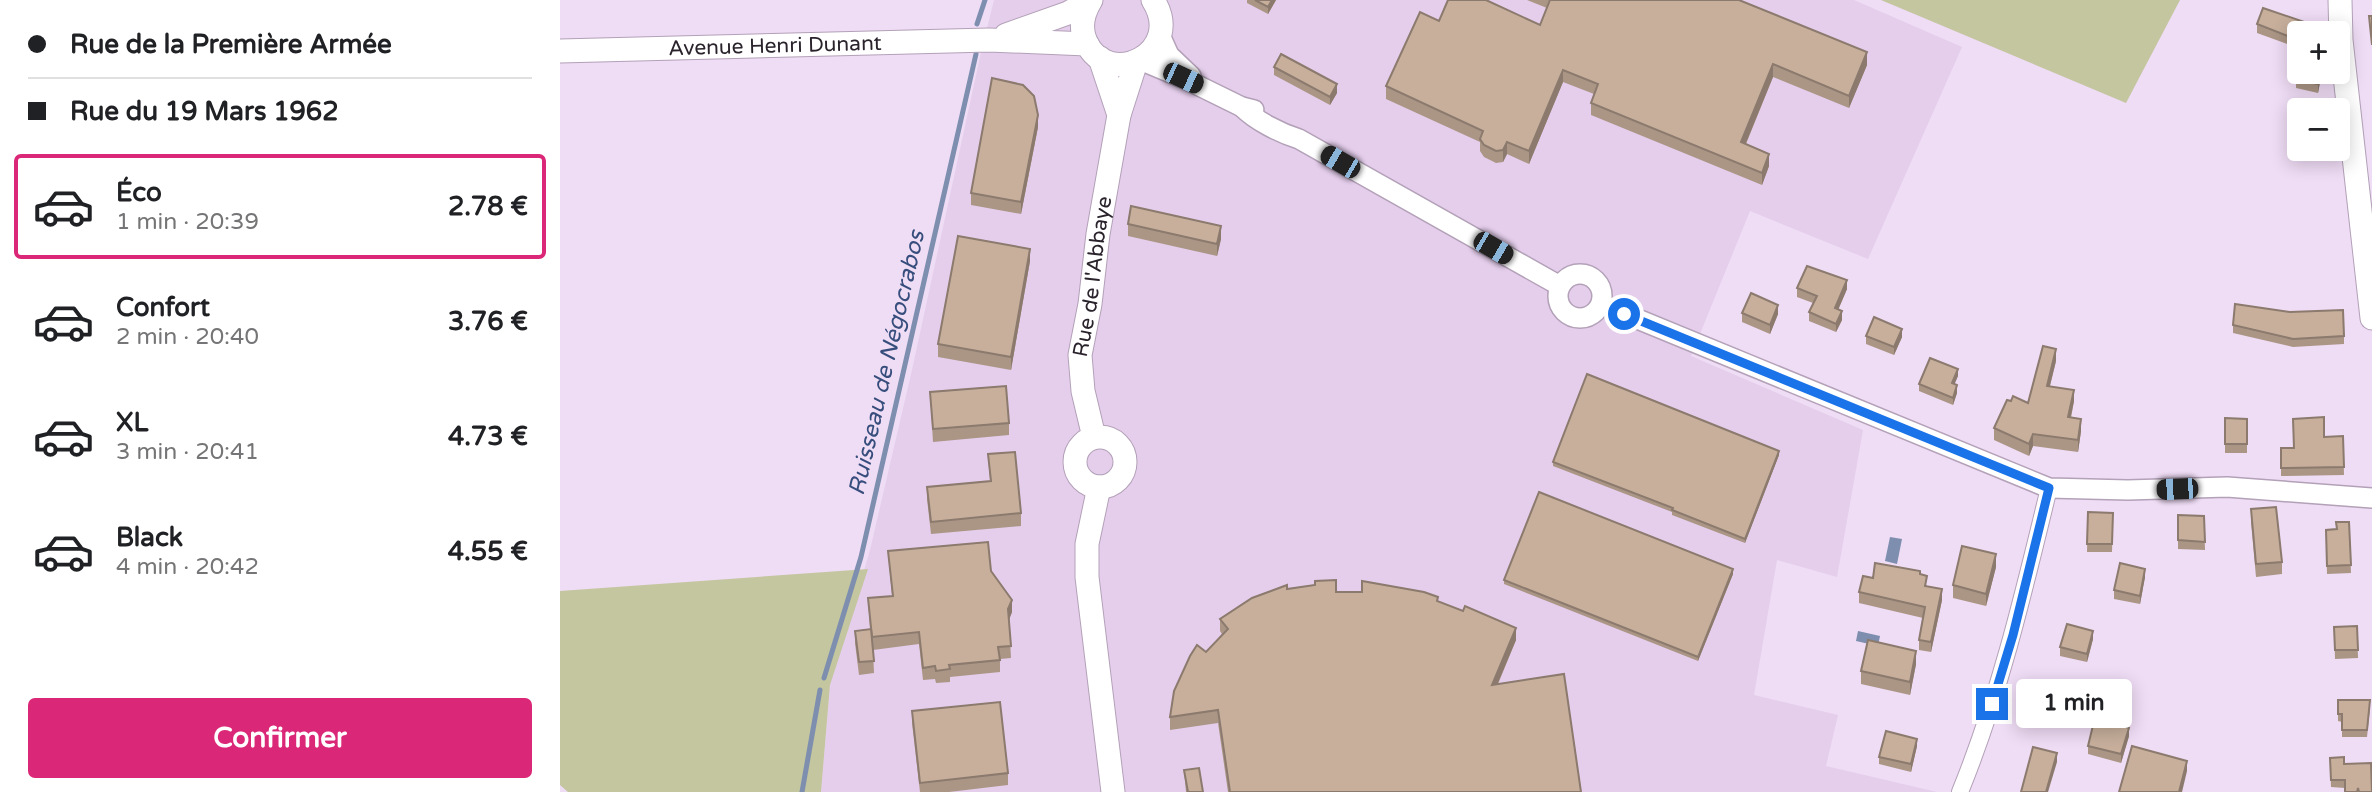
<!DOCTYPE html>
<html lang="fr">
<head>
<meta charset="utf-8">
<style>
	:root { --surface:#fff; --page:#f6f6f6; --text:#202124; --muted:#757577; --line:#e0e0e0; --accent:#db2777 }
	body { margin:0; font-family:"Varela Round",sans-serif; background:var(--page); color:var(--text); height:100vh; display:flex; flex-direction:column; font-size:26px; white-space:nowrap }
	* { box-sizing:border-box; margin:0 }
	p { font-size:23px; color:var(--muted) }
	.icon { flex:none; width:38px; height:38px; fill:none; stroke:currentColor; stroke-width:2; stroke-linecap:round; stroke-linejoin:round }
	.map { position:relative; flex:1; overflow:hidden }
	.panel { display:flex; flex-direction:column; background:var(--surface); width:560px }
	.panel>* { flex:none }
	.banner { display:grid; align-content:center; height:154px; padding:0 28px; background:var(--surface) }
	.fabs { position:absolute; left:1727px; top:21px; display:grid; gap:14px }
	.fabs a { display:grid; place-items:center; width:63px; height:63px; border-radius:7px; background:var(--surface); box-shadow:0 4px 18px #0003; font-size:35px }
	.end { position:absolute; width:32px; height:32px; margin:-16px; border:9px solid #1a73e8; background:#fff; box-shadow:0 0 0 4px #fff }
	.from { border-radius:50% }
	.bubble { position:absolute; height:49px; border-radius:7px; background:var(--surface); box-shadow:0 4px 18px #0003; font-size:23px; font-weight:800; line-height:49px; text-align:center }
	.car { position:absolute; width:21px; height:42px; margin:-21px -10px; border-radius:9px; box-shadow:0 0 5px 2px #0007; background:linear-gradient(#222 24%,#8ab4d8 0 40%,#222 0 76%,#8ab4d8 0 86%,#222 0) }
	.banner b { display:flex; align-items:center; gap:24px; height:66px; font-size:26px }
	.banner b+b { border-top:2px solid var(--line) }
	.banner i { width:18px; height:18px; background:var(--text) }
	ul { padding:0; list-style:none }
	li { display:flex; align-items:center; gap:21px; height:105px; margin:0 14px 10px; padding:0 14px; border:4px solid transparent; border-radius:7px }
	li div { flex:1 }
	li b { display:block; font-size:26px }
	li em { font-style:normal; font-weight:800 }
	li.active { border-color:var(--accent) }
	li>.icon { width:63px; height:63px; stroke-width:1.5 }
	.button { display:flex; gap:14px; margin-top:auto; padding:14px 28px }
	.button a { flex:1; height:80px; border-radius:7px; background:var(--accent); color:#fff; font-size:28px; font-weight:800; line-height:80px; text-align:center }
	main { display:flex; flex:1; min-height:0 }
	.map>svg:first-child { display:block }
	.built { fill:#e5ceec }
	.green { fill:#c3c69f }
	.water { fill:#7d8eaf }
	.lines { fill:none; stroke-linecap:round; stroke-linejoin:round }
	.stream { stroke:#7d8eaf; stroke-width:5 }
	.minor-casing { stroke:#b3a1b8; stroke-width:18 }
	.tertiary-casing { stroke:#b3a1b8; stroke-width:22 }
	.secondary-casing { stroke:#b3a1b8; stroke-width:25 }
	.minor { stroke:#fff; stroke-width:16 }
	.tertiary { stroke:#fff; stroke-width:19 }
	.secondary { stroke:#fff; stroke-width:23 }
	.wall { fill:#ab9686 }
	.shaded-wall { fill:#8b7a6d }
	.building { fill:#c7af9c; stroke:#8b7a6d; stroke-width:2 }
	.route { stroke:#1a73e8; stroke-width:9 }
	.labels { text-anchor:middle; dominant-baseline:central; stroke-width:5; stroke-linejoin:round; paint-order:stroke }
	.street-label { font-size:21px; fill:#2a232c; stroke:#efdcf5 }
	.water-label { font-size:23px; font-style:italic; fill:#374d7c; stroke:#efdcf5 }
</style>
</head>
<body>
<main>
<section class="panel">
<div class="banner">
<b><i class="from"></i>Rue de la Première Armée</b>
<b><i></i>Rue du 19 Mars 1962</b>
</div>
<ul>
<li class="active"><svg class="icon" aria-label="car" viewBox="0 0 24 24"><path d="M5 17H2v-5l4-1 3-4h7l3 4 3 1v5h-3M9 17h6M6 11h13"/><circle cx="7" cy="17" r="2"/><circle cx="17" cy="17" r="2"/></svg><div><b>Éco</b><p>1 min · 20:39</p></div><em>2.78 €</em></li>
<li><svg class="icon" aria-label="car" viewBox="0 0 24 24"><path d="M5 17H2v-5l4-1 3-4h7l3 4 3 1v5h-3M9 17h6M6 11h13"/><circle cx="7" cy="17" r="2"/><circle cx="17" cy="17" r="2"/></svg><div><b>Confort</b><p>2 min · 20:40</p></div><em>3.76 €</em></li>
<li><svg class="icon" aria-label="car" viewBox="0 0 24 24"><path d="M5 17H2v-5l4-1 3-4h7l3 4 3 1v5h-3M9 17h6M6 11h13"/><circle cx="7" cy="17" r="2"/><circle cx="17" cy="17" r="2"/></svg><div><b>XL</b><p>3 min · 20:41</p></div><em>4.73 €</em></li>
<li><svg class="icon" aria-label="car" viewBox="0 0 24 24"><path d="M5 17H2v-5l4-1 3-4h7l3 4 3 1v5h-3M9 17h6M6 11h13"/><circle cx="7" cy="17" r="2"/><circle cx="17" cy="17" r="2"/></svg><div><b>Black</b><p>4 min · 20:42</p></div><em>4.55 €</em></li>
</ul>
<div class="button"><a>Confirmer</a></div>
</section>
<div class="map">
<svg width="1812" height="792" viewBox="0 0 1812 792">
	<rect width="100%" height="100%" fill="#efdcf5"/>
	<polygon class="built" points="434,0 1294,0 1402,47 1308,259 1190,211 1131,356 1303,430 1277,577 1217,560 1194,695 1278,715 1266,766 1377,792 261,792 270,685 310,550 352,370 420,57"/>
	<g class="green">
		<polygon points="1321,0 1620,0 1566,103"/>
		<polygon points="308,569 270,685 261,792 8,792 0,785 0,591"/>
	</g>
	<g class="water">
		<polygon points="1330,537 1342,539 1337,564 1325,561"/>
		<polygon points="1298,631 1320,636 1318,646 1296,641"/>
	</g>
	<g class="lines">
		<g class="stream">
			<polyline points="417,24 425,0"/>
			<polyline points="264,678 301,557 416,54"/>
			<polyline points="242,792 260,690"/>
		</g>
		<defs>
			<path id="minor" d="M1400 792C1440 694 1464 591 1489 488"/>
			<g id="tertiary">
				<polyline points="600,35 609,55 631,76"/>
				<polyline points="580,60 623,78 682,107 694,110"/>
				<path d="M682 107C696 121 720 133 739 139L1000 286"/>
				<circle cx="1020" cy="296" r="22"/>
				<polyline points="1041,304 1489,488 1568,490 1667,487 1812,498"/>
			</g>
			<g id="secondary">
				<path d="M531 0C523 13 519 27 526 42 549 91 626 52 593 0"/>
				<polyline points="1780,0 1781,40 1812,318"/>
				<polyline points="446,35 508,13 530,1"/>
				<path id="s1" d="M0 51 429 40 527 44"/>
				<polyline points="540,58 559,115"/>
				<circle cx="540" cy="462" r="25"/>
				<path id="s2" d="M534 437 523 391 520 355 530 304 538 234 559 115 576 62"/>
				<polyline points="539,487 527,544 527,577 553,792"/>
			</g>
		</defs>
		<use href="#minor" class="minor-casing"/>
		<use href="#tertiary" class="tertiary-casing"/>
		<use href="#secondary" class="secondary-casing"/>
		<use href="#minor" class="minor"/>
		<use href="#tertiary" class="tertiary"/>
		<use href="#secondary" class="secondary"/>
	</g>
	<g class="wall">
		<polygon points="687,0 716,0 708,14 687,3"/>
		<polygon points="967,0 1179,0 1307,65 1289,108 1213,77 1186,144 1209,166 1202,185 1031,115 1031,103 1034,94 1003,82 969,164 947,154 943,162 936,163 924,157 920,151 920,142 826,99 826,86 879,21 980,25 987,8"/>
		<polygon points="1697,24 1765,33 1740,33 1740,51 1738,48 1697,33"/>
		<polygon points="714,67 777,93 770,105 714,75"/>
		<polygon points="1740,72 1762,72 1758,93 1736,88 1736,79"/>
		<polygon points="478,127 461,214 411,205 411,193"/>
		<polygon points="568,224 661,239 657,256 568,236"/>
		<polygon points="470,261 451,370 378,357 378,344"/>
		<polygon points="1237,288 1287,289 1278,310 1282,320 1276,332 1249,321 1249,312 1253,303 1237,297"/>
		<polygon points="1730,312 1784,336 1784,344 1733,347 1673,333 1673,325"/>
		<polygon points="1182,313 1218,314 1210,334 1182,322"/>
		<polygon points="1306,336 1342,337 1334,355 1306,344"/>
		<polygon points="1496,361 1490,386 1514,401 1511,418 1521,431 1518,452 1473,446 1469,456 1434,440 1434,428 1468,403"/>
		<polygon points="1398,376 1394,384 1397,393 1393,405 1359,391 1359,384"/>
		<polygon points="370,392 449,423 449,435 373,442"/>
		<polygon points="1665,418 1687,419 1687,453 1665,453"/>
		<polygon points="1783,436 1784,475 1721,476 1721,448 1734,448 1764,437"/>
		<polygon points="428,454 461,513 461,526 371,534 367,499 367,487 430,481"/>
		<polygon points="1219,455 1185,543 1112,515 1112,512 993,466 993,462"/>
		<polygon points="1691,509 1722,562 1722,574 1696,577 1691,522"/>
		<polygon points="1528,512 1553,513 1552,552 1527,552"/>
		<polygon points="1618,515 1644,516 1645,550 1618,549"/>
		<polygon points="1789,522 1791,573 1767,574 1766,530 1777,529"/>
		<polygon points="328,551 431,571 452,612 449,620 451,658 440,659 440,672 390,677 390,682 376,683 375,679 363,680 359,644 313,650 314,673 299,675 295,643 295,631 310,629 308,598 332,596"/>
		<polygon points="1436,567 1426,606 1393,598 1393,585"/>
		<polygon points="1173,574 1138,661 944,584 944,580"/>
		<polygon points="1360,574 1367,586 1382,600 1371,652 1359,650 1359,640 1363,618 1299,603 1299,592 1313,578"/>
		<polygon points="1585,577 1580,604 1554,599 1554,590"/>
		<polygon points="727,589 776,592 878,601 956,640 938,684 1021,792 668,792 658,723 610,730 610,717 646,652 662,634 660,631 660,619"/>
		<polygon points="1797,626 1798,658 1775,659 1774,627"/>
		<polygon points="1533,639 1527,662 1500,656 1500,647"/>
		<polygon points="1356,664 1350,695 1301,684 1301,671"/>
		<polygon points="1516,699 1509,724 1483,717 1483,709"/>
		<polygon points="1778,700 1810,708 1807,737 1782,737 1782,722 1778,721"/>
		<polygon points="352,711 448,773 448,785 389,792 360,792 352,723"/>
		<polygon points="1569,736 1561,763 1528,754 1528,746"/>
		<polygon points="1357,746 1351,772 1319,764 1319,757"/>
		<polygon points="1770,758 1784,764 1785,788 1771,787"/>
		<polygon points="624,770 643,792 626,792"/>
	</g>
	<g class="shaded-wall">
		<polygon points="712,0 716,0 708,14 708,7"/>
		<polygon points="1307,52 1307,65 1289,108 1289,96"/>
		<polygon points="1213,64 1213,77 1181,155 1181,142"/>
		<polygon points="1003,70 1003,82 969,164 969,151"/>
		<polygon points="1761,72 1762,72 1758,93 1758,84"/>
		<polygon points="777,84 777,93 770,105 770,97"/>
		<polygon points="478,115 478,127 461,214 461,202"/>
		<polygon points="947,142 947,154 943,162 943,150"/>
		<polygon points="1209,154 1209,166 1202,185 1202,173"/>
		<polygon points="661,226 661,239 657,256 657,244"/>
		<polygon points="470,249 470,261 451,370 451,357"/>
		<polygon points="1287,280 1287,289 1275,317 1275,308"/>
		<polygon points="1218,305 1218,314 1210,334 1210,325"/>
		<polygon points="1282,311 1282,320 1276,332 1276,324"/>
		<polygon points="1342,329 1342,337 1334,355 1334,347"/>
		<polygon points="1496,349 1496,361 1487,397 1487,386"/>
		<polygon points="1398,369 1398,376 1392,390 1392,383"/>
		<polygon points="1397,385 1397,393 1393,405 1393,398"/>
		<polygon points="1514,390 1514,401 1508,429 1508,417"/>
		<polygon points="1521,419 1521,431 1518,452 1518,440"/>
		<polygon points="1473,434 1473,446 1469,456 1469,444"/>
		<polygon points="1219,451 1219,455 1185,543 1185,539"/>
		<polygon points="1436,554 1436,567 1426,606 1426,594"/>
		<polygon points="1173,569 1173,574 1138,661 1138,657"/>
		<polygon points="1585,569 1585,577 1580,604 1580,596"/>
		<polygon points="1382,589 1382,600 1371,652 1371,642"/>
		<polygon points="452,600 452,612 448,622 448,609"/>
		<polygon points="956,628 956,640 932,697 932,685"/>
		<polygon points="1533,631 1533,639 1527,662 1527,654"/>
		<polygon points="1356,651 1356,664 1350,695 1350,682"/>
		<polygon points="1516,691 1516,699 1509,724 1509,716"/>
		<polygon points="1569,728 1569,736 1561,763 1561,754"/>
		<polygon points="1357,739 1357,746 1351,772 1351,764"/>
		<polygon points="1497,753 1497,762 1488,792 1486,792"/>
		<polygon points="1627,761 1627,771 1622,792 1619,792"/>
	</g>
	<g class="building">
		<polygon points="695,0 712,0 708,7"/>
		<polygon points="888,0 926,0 980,25 990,0 1179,0 1307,52 1289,96 1213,64 1181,142 1209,154 1202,173 1031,103 1038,84 1003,70 969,151 947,142 943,150 936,151 924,145 920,139 923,131 826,86 860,12 879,21"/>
		<polygon points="1703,8 1765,29 1763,33 1740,33 1740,43 1738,40 1697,24"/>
		<polygon points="1809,16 1812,16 1812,45"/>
		<polygon points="721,54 777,84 770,97 714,67"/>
		<polygon points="1740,67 1740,72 1761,72 1758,84 1736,79"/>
		<polygon points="432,78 463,85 474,96 478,115 461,202 411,193"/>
		<polygon points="571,206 661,226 657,244 568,224"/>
		<polygon points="398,236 470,249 451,357 378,344"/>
		<polygon points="1247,266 1287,280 1275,308 1282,311 1276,324 1249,312 1257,296 1237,288"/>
		<polygon points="1191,293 1218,305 1210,325 1182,313"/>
		<polygon points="1675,304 1730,312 1783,310 1784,336 1733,339 1673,325"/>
		<polygon points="1314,317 1342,329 1334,347 1306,336"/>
		<polygon points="1483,346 1496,349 1487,386 1514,390 1508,417 1521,419 1518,440 1473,434 1469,444 1434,428 1447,400 1451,401 1453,396 1468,403"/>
		<polygon points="1370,358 1398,369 1392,383 1397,385 1393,398 1359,384"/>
		<polygon points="1027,374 1219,451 1185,539 1112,510 1113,508 993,462"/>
		<polygon points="446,386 449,423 373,429 370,392"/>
		<polygon points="1764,417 1764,437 1783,436 1784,467 1721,468 1721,448 1734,448 1733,419"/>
		<polygon points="1665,418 1687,419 1687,444 1665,444"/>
		<polygon points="455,452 461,513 371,522 367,487 431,481 428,454"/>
		<polygon points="979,492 1173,569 1138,657 944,580"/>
		<polygon points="1716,507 1722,562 1696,564 1691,509"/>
		<polygon points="1528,512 1553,513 1552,544 1527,544"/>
		<polygon points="1618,515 1644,516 1645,542 1618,540"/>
		<polygon points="1776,522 1789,522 1791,565 1767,566 1766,530 1777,529"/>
		<polygon points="428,542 431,571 452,600 448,609 451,646 438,647 440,660 389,665 390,669 376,671 375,666 363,668 359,632 312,637 308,598 333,596 328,551"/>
		<polygon points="1402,546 1436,554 1426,594 1393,585"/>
		<polygon points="1315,563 1360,571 1360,574 1367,576 1365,586 1382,589 1371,642 1359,640 1365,607 1299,592 1303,576 1313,578"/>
		<polygon points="1560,563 1585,569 1580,596 1554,590"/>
		<polygon points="776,580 776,592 802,592 802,581 864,592 878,597 877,601 903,611 905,606 956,628 932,685 1004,674 1021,792 670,792 658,710 610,717 614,691 630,656 637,645 646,652 668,629 660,619 692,598 727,585 727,589 755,585 755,581"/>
		<polygon points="1507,624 1533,631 1527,654 1500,647"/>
		<polygon points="1797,626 1798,650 1775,650 1774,627"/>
		<polygon points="311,629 314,661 299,662 295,631"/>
		<polygon points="1308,640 1356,651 1350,682 1301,671"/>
		<polygon points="1490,685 1516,691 1509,716 1483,709"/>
		<polygon points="1778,700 1810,700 1807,730 1782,730 1782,714 1778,714"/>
		<polygon points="440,702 448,773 360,783 352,711"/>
		<polygon points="1535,717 1569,728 1561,754 1528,746"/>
		<polygon points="1326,731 1357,739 1351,764 1319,757"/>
		<polygon points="1572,746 1627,761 1619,792 1559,792"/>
		<polygon points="1473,747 1497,753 1486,792 1461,792"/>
		<polygon points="1784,757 1784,764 1811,763 1812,792 1799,792 1798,788 1797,792 1785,792 1785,780 1771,780 1770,758"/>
		<polygon points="639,768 643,792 628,792 624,770"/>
	</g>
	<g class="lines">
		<polyline class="route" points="1064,314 1489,488 1453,635 1432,704"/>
	</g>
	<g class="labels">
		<g class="street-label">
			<text stroke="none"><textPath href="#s1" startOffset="215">Avenue Henri Dunant</textPath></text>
			<text stroke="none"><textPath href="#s2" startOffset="163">Rue de l'Abbaye</textPath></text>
		</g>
		<g class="water-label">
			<text transform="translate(327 363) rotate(-77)">Ruisseau de Négocrabos</text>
		</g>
	</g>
</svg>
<div class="fabs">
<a>+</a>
<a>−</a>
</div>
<i class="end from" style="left:1064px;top:314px"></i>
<i class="end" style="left:1432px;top:704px"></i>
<div class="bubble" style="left:1456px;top:679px;width:116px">1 min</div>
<i class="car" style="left:623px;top:78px;rotate:115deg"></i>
<i class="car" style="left:780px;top:162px;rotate:300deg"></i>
<i class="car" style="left:933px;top:248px;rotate:120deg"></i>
<i class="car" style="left:1617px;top:489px;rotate:268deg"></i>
</div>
</main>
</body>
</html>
